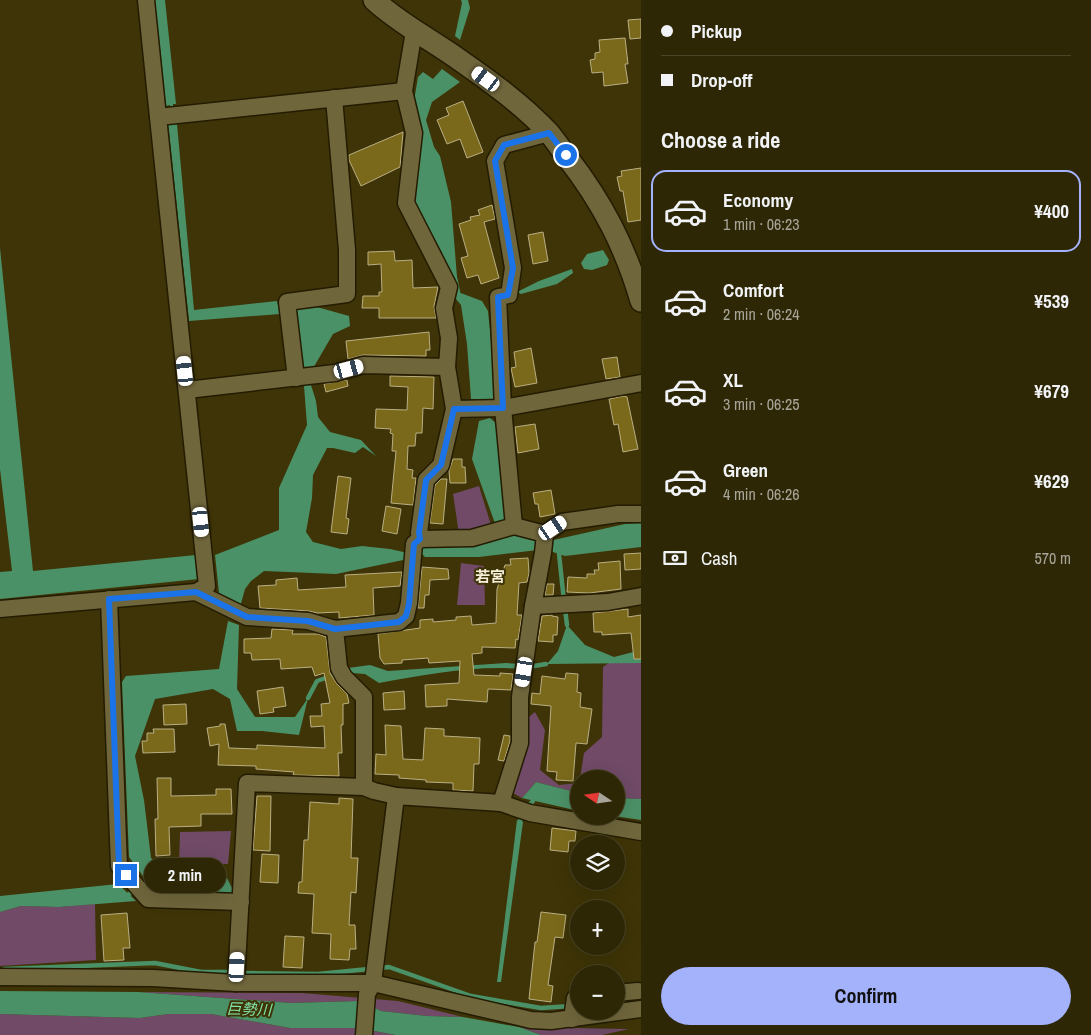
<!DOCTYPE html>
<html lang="en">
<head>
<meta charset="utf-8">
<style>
	:root { --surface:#2e2705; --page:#3a3313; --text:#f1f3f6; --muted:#a7a59a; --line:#494427; --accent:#a4b2fc }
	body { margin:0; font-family:"Archivo Narrow","Noto Sans JP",sans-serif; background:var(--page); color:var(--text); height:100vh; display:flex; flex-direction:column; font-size:19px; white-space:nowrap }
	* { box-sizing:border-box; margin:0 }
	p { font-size:16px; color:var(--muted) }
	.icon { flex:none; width:28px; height:28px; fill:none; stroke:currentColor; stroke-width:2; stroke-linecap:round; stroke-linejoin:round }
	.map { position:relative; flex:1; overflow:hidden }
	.side { display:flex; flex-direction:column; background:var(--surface); width:450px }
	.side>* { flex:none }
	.guide { display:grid; align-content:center; height:110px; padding:0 20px; background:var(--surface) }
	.needle { width:32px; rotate:283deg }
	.tools { position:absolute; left:570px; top:770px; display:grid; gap:10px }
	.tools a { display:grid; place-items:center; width:55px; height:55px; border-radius:50%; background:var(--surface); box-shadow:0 5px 20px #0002,0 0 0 1px var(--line); font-size:25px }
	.end { position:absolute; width:22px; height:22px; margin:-11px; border:6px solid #1a73e8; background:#fff; box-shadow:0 0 0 2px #fff }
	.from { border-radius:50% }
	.bubble { position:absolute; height:35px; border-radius:18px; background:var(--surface); box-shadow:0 5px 20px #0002,0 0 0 1px var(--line); font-size:16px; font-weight:800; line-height:35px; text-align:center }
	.car { position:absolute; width:15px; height:30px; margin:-15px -8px; border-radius:6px; box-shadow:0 0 4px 1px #0007; background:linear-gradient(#fff 24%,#345 0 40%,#fff 0 76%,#345 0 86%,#fff 0) }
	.guide b { display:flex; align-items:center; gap:18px; height:48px; font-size:19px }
	.guide b+b { border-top:1px solid var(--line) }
	.guide i { width:12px; height:12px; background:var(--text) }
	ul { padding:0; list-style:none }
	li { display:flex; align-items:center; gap:15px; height:82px; margin:0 10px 8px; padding:0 10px; border:2px solid transparent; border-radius:15px }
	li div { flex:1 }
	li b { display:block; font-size:19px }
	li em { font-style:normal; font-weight:800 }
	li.selected { border-color:var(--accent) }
	li>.icon { width:45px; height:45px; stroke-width:1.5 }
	h2 { padding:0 20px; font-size:22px; line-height:60px }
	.pay { display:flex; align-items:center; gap:12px; height:55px; padding:0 20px; font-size:19px }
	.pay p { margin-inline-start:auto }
	.cta { display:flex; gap:10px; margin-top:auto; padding:10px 20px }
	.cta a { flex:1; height:58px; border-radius:30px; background:var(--accent); color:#111; font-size:20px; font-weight:800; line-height:58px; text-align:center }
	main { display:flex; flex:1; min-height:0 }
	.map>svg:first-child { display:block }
	.green { fill:#704a67 }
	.water { fill:#4b9167 }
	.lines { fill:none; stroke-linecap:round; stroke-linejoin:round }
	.stream { stroke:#4b9167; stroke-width:4.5 }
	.building { fill:#7a681b; stroke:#baaf83 }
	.minor-casing { stroke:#231c00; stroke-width:19 }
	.tertiary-casing { stroke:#231c00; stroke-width:24 }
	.minor { stroke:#70663c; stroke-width:16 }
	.tertiary { stroke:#70663c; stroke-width:21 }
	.route { stroke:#1a73e8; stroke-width:6 }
	.labels { text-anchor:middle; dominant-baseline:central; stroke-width:4; stroke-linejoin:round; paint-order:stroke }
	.neighbourhood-label { font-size:15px; font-weight:bold; fill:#f6f0d9; stroke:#3e3407 }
	.water-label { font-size:15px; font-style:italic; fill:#82e4a8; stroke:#3e3407 }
</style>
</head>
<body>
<main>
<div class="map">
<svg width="641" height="1035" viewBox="0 0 641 1035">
	<rect width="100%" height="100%" fill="#3e3407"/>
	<g class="green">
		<polygon points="479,486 491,525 459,534 453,494"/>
		<polygon points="461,563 484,566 485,605 457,605"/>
		<polygon points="610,662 641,663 641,799 616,798 616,779 580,779 584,753 602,737 603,667"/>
		<polygon points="535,712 545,730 540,770 559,785 579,783 579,793 536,782 522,798 513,793 527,750 525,720"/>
		<polygon points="231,831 228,864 179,864 180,832"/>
		<polygon points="95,904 96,960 0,966 0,912 21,906 59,907"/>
		<polygon points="138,992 302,993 398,1001 463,1017 427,1016 381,1011 360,1001 291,1003"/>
		<polygon points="0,1014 140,1018 168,1014 211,1014 290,1028 358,1028 396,1035 0,1035"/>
		<polygon points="519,1027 629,1029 602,1035 541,1035"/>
	</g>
	<g class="water">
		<polygon points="155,0 165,0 176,104 173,104 174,123 177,124 194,310 277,301 280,314 189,321 168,123 171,123 170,105 166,106"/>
		<polygon points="461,0 468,0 470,8 460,40 455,36 462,3"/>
		<polygon points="442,69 460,82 432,102 426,120 434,147 440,156 451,202 457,277 451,279 441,251 411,198 415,95 418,77 423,72 433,79"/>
		<polygon points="0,248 33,571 196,555 199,579 0,599 0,572 12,571 0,469"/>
		<polygon points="603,250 609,260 607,265 592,270 584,269 581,263 587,254"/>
		<polygon points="572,269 573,273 557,284 521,294 517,292 539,281"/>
		<polygon points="458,292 482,301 488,311 497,398 488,400 471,399 467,344 461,305 452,294"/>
		<polygon points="317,307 349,316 350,326 333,334 312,370 299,369 295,309"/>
		<polygon points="308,383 311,385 316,401 318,417 330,432 361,440 376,456 363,447 355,453 333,448 327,448 313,475 312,498 306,532 313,542 341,549 362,546 390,549 408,553 408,559 336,574 264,571 251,581 245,589 240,607 219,593 215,555 279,530 279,488 307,425 304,386"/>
		<polygon points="490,418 498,425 507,518 504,527 497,529 472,459 479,421"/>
		<polygon points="641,523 641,547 565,556 547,550 549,541 625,524"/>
		<polygon points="509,532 538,540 538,550 479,557 425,557 419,551 429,544"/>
		<polygon points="228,621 239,625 237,689 255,717 295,717 308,698 299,735 262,731 237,731 230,699 213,689 155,699 135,756 144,800 151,858 174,881 227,878 235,894 155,890 148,883 129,857 122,682 126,676 219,669"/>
		<polygon points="567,625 585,645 614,657 641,650 641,663 547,664 558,651"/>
		<path d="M506 663 522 664 521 669C474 665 425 675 379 683L365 674 352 673 348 668 370 665 388 671Z"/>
		<polygon points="536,782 579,793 579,811 522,798"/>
		<polygon points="616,798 641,799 641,820 614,816 616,816"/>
		<polygon points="517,820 523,822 501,982 497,982"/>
		<polygon points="118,884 136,901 59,907 21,906 0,912 0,896"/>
		<polygon points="0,991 138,992 291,1003 360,1001 381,1011 427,1016 463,1017 519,1027 541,1035 396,1035 358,1028 290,1028 211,1014 168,1014 140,1018 0,1014"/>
	</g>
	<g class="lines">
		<g class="stream">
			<polyline points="455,278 458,292"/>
			<polyline points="559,554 564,601"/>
			<polyline points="565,609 567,625"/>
			<polyline points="528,667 546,664"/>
			<polyline points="308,698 317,681 337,674"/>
			<polyline points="520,821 524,811 533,801"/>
			<polyline points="129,894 148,883"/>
			<polyline points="4,969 155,963 201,972 233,972"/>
			<polyline points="240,973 318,974 389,967 471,996 541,1008 571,1006"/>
			<polyline points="616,1003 641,999"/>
		</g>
	</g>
	<g class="building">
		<polygon points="641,19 641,38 630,39 628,20"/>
		<polygon points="625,38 628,64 625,64 628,83 604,86 603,72 592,73 590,60 595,59 595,53 600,52 599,40"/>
		<polygon points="463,101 483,152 467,158 460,139 447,144 437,120 449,115 446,108"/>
		<polygon points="403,132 400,167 361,186 349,160 349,155"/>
		<polygon points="641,168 641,220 628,222 623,191 620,191 617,177 622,176 621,171"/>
		<polygon points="492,205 495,219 484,222 499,278 481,284 478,275 467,278 461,258 468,256 459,224 471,220 470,217 480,215 478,210"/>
		<polygon points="543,232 548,261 533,264 528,235"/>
		<polygon points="394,251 395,261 412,260 413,288 438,287 434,306 436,318 379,318 379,308 362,308 363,296 379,296 379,292 382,292 381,264 368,265 368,252"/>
		<polygon points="429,332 430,350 426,350 426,356 363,355 348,359 346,341"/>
		<polygon points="531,348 537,383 515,387 511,368 516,367 514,352"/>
		<polygon points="617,357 620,377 606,379 602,359"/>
		<polygon points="390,376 434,377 433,409 423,408 422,433 416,433 415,446 408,446 407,469 413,470 412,478 416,478 413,505 391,503 396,451 392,451 393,434 390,433 391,429 375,428 376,409 407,410 408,387 390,386"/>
		<polygon points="347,380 348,386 326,392 324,384"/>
		<polygon points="624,396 627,397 638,449 623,452 618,424 614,425 609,399"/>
		<polygon points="535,424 539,449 518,453 515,427"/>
		<polygon points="453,459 462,459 462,467 465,467 466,483 450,483 449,471"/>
		<polygon points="338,476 351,478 346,518 349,519 347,534 331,532"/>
		<polygon points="441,479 447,479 443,524 430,523 435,485"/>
		<polygon points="551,490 555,514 540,517 538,504 535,504 533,493"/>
		<polygon points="386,506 401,509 397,534 382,531"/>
		<polygon points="641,553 641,569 625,570 624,554"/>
		<polygon points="528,558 529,573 527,582 519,583 517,615 522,615 518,640 516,639 515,648 482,647 482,653 472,654 474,675 500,676 500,673 513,674 511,690 488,689 487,702 447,699 447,706 426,707 425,685 459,683 460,661 429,663 428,658 402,660 402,663 384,664 380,658 378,634 420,628 420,620 433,619 433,622 456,620 456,617 471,616 472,625 496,623 497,589 505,565 511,565 510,559"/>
		<polygon points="620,561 621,589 589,593 567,592 568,577 587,578 587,574 595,574 594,570 599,570 598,563"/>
		<polygon points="422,567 448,569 449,579 430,580 429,595 425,595 424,608 418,608"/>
		<polygon points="402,572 400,586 373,588 374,615 339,618 339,612 317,613 309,611 260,608 258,586 276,585 276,580 297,578 298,590 346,587 345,575"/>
		<polygon points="547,584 554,584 553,595 545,595"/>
		<polygon points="628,609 628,617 641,615 641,659 634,659 631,633 602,635 602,632 594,632 593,613"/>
		<polygon points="552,615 552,616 558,617 557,635 553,635 553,642 538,641 542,616"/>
		<polygon points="272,629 293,630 292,634 318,634 326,637 330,673 337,684 347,694 349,703 343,704 343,725 341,725 342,753 338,753 339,776 293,775 294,772 256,769 256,766 218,765 219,744 210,746 207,728 220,726 220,724 225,724 229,748 257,749 257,745 325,748 324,726 311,727 310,716 322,716 321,704 330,703 324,673 315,676 312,667 281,669 280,659 252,660 251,653 244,653 244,639 271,638"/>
		<polygon points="566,673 578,674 577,692 581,693 580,707 592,709 587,744 576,743 573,781 556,780 557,772 547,771 551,706 531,704 532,693 540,694 542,676 565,679"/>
		<polygon points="283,687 286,706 273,708 274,712 260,714 257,691"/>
		<polygon points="404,691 405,709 384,710 383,693"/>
		<polygon points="186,704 187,724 164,725 163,705"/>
		<polygon points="385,725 401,726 403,759 423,760 425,728 444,729 444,736 480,738 479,764 474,764 473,791 453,790 453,783 426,782 426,780 399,778 399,775 375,774 376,754 386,755"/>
		<polygon points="153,729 174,729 175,752 143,753 142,741 147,741 147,733 154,733"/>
		<polygon points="504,735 510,736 510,741 504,761 498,760"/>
		<polygon points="157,778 171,778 171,796 216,795 216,789 231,789 232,814 201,814 201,826 169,827 170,855 156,856 155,819 158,819"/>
		<polygon points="257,796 271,796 270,851 253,850"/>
		<polygon points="339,798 353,799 351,858 358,858 356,893 351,892 349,925 355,925 356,949 350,949 349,960 330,959 331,934 312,933 314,894 298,893 299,882 302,882 304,840 308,840 310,802 339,804"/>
		<polygon points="552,828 576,831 575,841 569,841 568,852 550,850"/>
		<polygon points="262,854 279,855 278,883 260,882"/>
		<polygon points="541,912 566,915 563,938 555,937 548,985 553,986 551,1002 529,999 535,942 537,942"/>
		<polygon points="127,913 130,948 123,948 124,960 104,961 101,915"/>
		<polygon points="285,936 304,937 302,968 283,967"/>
	</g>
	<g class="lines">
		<defs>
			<g id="minor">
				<polyline points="146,0 158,117"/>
				<polyline points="404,91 414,133 406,203 449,287 444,308 449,338 447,367 454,409 441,465 426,480 419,533 420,539"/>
				<polyline points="296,378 287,302 347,294 347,250 334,98"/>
				<polyline points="187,390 335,373 363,365 447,367"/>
				<polyline points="454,409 503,408 641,383"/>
				<polyline points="514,526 545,534 562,522 618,514 641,514"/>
				<polyline points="196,592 247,617 308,621 335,629"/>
				<polyline points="109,599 119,866 148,899 241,902"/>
				<polyline points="533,606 608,602 641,596"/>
				<polyline points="0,609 196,592 207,586 158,117 404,91 414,31"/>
				<polyline points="364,787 364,697 344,677 339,668 335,629 399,622 406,616 409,603 414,544 420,539 472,538 514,526 503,408 498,297 509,295 513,268 495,161 504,145 549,133"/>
				<polyline points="501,803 520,743 520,697 533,606 543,553 545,534"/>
				<polyline points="0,977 153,978 236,983 373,983 531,1020 551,1021 641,1009"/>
				<polyline points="236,983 247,783 364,787 374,791 396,796"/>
				<polyline points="616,993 638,991"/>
				<polyline points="572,1019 575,998 579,998"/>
				<polyline points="364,1035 367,994 373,983 396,796 501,803 530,813 641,832"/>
			</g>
			<path id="tertiary" d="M374 0C400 24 432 40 461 61 491 82 523 105 549 133 555 140 561 149 567 157 602 202 625 246 641 301"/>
		</defs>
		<use href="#minor" class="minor-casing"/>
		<use href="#tertiary" class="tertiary-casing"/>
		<use href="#minor" class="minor"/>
		<use href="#tertiary" class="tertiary"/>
	</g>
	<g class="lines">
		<polyline class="route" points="126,875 119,866 109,599 196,592 247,617 308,621 335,629 399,622 406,616 409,604 414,544 420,539 419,533 426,480 441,465 454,409 503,408 498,297 508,295 513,268 495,161 504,145 549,133 566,155"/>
	</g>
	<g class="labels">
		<g class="neighbourhood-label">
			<text x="490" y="576">若宮</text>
		</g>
		<g class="water-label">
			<text transform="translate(249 1009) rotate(2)">巨勢川</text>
		</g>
	</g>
</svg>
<div class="tools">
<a><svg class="needle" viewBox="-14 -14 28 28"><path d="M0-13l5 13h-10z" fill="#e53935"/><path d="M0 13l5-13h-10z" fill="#a7a59a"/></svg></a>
<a><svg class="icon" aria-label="layers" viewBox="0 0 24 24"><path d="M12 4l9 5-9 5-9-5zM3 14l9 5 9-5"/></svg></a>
<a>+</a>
<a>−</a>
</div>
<i class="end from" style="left:566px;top:155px"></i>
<i class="end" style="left:126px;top:875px"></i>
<div class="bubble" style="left:144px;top:858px;width:82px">2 min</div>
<i class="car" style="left:486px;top:79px;rotate:306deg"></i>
<i class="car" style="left:349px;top:369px;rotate:75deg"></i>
<i class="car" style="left:185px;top:371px;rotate:354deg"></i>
<i class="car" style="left:201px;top:522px;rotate:174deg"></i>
<i class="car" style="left:553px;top:528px;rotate:56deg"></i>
<i class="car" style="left:524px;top:672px;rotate:189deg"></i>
<i class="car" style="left:237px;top:967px;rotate:3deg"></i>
</div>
<section class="side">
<div class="guide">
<b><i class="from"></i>Pickup</b>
<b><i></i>Drop-off</b>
</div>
<h2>Choose a ride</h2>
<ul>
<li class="selected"><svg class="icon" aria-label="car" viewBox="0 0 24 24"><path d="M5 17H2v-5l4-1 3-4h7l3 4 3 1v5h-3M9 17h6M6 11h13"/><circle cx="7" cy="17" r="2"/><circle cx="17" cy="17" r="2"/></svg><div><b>Economy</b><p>1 min · 06:23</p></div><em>¥400</em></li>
<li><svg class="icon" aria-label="car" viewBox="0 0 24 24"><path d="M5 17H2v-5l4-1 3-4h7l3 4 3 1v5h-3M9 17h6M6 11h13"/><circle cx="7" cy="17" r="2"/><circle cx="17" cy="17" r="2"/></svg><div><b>Comfort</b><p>2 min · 06:24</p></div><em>¥539</em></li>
<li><svg class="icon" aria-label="car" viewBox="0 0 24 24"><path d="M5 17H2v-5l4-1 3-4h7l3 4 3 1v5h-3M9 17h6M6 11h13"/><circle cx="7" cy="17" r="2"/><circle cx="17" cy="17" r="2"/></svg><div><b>XL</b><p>3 min · 06:25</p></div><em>¥679</em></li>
<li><svg class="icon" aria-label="car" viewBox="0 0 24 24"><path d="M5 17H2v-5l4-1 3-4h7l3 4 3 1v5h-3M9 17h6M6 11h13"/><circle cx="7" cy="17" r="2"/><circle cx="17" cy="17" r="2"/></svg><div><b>Green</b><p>4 min · 06:26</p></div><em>¥629</em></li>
</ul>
<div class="pay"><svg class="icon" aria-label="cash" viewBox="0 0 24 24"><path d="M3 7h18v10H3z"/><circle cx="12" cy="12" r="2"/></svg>Cash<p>570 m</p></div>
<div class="cta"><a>Confirm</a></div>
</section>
</main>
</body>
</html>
